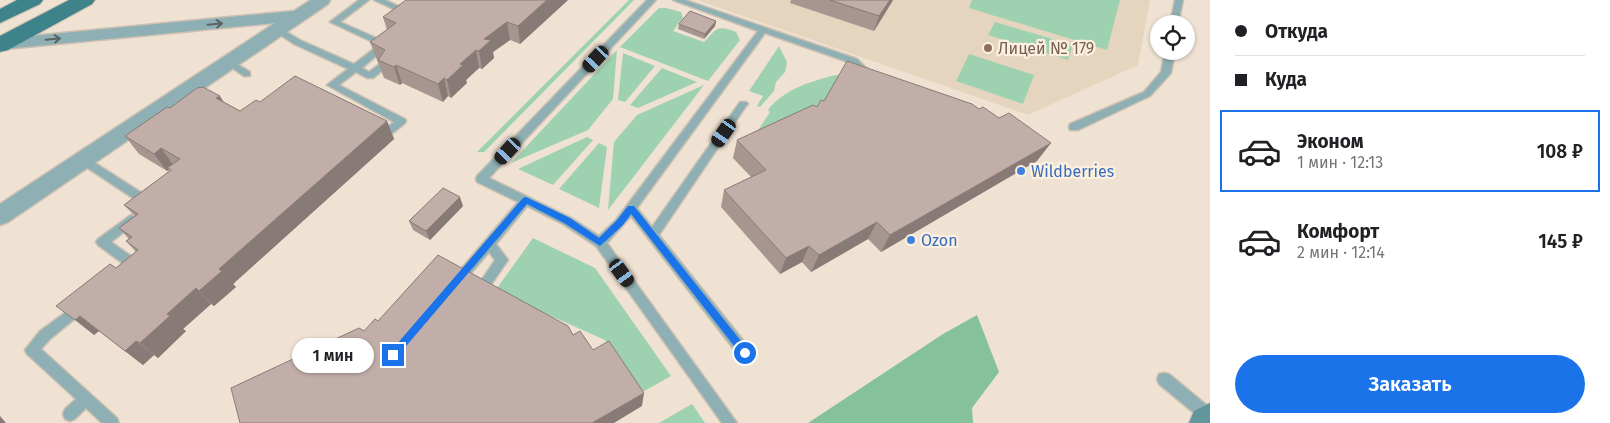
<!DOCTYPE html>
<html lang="ru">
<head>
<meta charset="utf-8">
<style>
	:root { --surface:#fff; --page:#f6f6f6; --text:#202124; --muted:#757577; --line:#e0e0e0; --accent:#1a73e8 }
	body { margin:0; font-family:"Fira Sans",sans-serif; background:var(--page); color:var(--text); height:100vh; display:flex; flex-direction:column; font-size:19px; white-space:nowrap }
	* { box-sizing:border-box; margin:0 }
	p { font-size:16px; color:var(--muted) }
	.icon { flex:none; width:28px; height:28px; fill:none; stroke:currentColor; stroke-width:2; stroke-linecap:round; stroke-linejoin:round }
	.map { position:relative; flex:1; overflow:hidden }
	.drawer { display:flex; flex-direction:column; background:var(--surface); width:400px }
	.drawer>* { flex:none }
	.guide { display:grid; align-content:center; height:110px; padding:0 25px; background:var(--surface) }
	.controls { position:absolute; left:1150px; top:15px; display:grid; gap:10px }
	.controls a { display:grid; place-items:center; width:45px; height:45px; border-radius:50%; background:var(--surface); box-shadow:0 1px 4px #0004; font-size:25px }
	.end { position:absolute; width:22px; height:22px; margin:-11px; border:6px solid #1a73e8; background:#fff; box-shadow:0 0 0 2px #fff }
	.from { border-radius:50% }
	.bubble { position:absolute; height:35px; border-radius:18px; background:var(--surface); box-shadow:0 1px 4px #0004; font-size:16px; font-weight:600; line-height:35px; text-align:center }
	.car { position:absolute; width:15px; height:30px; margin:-15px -8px; border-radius:6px; box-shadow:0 0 4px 1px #0007; background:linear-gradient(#222 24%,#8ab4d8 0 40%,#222 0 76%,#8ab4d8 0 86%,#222 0) }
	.guide b { display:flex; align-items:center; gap:18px; height:48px; font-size:19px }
	.guide b+b { border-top:1px solid var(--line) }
	.guide i { width:12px; height:12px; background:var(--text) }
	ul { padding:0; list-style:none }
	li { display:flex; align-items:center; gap:15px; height:82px; margin:0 10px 8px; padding:0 15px; border:2px solid transparent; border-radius:0px }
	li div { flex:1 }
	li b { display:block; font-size:19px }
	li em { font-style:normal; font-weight:600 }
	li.current { border-color:var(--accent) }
	li>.icon { width:45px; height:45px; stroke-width:1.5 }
	.button { display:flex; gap:10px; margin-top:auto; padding:10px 25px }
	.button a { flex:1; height:58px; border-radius:30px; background:var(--accent); color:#fff; font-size:20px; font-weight:600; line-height:58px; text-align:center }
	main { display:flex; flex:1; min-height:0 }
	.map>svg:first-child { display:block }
	.built { fill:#e5d5bf }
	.green { fill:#9ed1b0 }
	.forest { fill:#85c19b }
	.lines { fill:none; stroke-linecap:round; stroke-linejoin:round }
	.service-casing { stroke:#ccc0b2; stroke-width:3 }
	.minor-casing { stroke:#ccc0b2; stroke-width:3 }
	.secondary-casing { stroke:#ccc0b2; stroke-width:2 }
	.primary-casing { stroke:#ccc0b2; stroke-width:2 }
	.service { fill:#8eb0b4; fill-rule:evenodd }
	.minor { fill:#8eb0b4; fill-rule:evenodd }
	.secondary { fill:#62969c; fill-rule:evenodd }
	.primary { fill:#3e838a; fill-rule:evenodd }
	.wall { fill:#a79690 }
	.shaded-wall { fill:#887a76 }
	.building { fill:#c2aea8; stroke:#887a76 }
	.oneway { stroke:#576462 }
	.route { fill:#1a73e8 }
	.education-dot { fill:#8d6e63; stroke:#fcf0df; stroke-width:2 }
	.shop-dot { fill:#3f7fe0; stroke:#fcf0df; stroke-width:2 }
	.labels { text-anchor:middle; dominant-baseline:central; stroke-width:4.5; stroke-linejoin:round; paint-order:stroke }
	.education-label { font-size:16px; fill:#785e54; stroke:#fcf0df; text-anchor:start }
	.shop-label { font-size:16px; fill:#366cbe; stroke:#fcf0df; text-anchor:start }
</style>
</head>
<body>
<main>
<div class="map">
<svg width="1210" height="423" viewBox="0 0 1210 423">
	<rect width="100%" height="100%" fill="#efe2d2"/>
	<polygon class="built" points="697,0 1150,0 1138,65 1028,115"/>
	<g class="green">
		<polygon points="629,0 634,0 484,152 477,152"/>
		<polygon points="972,0 1120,0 1107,50 969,8"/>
		<path d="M659 8H666L681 12 683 18 673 31 704 42C718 28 716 25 736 32L740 40 708 81 620 47Z"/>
		<polygon points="995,22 1073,45 1068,60 988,35"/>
		<polygon points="779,46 787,62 785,72 776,82 774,91 760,107 757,106 763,96 749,91"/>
		<polygon points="617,50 613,99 588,130 511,163"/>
		<polygon points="623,53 655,66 625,102 618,100"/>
		<polygon points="969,54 1034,75 1023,104 956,81"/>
		<polygon points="662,68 697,82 638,108 630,105"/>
		<path d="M835 75 842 76 818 119 747 147 770 112 768 110C784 89 810 82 835 75Z"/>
		<polygon points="704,85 608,210 614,142 637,115"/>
		<polygon points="587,137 593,140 553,185 518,169"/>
		<polygon points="599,143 607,147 599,208 559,189"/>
		<polygon points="533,238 595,268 671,376 639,394 605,340 495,291"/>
		<polygon points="692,404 705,423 659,423"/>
	</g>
	<polygon class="forest" points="977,315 999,372 972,408 973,423 808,423 943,334"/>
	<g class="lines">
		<defs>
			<g id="service">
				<polygon points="359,0 369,0 340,22 390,44 362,68 369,72 381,63 387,63 389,65 373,78 367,78 356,72 339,85 405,119 406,121 405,123 379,144 374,140 375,137 394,122 327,85 348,69 294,44 273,30 274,28 280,28 300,40 354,64 379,45 330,22"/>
				<polygon points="374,0 385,0 409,11 405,14 402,13"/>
				<polygon points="647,0 656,0 489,178 571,218 599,236 616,220 758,31 673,0 685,0 857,59 874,76 872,78 866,78 851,63 765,33 637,208 652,227 740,102 746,102 748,104 746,106 659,235 750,349 752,353 750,357 745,359 740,357 631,216 607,243 737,423 722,423 596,246 563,224 527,206 496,244 508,260 484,295 480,296 476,295 474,291 495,260 489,252 460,286 456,287 452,286 450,282 518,202 477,182 476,179 477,176"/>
				<polygon points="1175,0 1183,0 1178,24 1170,24"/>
				<polygon points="1165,51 1175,51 1171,73 1150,96 1078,130 1070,130 1069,127 1070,124 1144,92 1161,72"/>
				<polygon points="229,59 250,72 250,76 244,76 226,64 226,60"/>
				<polygon points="84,156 153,200 155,203 153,206 145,206 80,163 79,160"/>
				<polygon points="131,215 135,217 137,220 135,223 111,242 138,261 140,265 138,269 130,273 126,272 124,268 125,265 98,245 96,242 98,239"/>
				<polygon points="80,302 84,303 86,307 84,311 50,339 41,349 117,418 119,423 102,423 86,408 75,419 70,421 65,419 63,414 65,409 76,399 27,354 25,350 40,331"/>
				<polygon points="1164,373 1169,374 1210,408 1210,423 1205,422 1159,384 1157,379 1159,374"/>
			</g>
			<polygon id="minor" points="311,0 330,0 328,4 8,222 0,225 0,204 275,23 5,49 0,47 0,39 294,11"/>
			<polygon id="secondary" points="1210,403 1210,423 1189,423 1194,411"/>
			<g id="primary">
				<polygon points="17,0 43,0 40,4 0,23 0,9"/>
				<polygon points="69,0 95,0 92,4 8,50 0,52 0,36"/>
			</g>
		</defs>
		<use href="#service" class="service-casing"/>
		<use href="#minor" class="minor-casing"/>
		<use href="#secondary" class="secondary-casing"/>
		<use href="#primary" class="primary-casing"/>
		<use href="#service" class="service"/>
		<use href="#minor" class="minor"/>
		<use href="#secondary" class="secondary"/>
		<use href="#primary" class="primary"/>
	</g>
	<g class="wall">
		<polygon points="568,0 520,44 510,40 493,52 494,58 482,69 479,68 466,80 467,83 451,98 448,96 443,102 402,83 400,85 384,78 370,42 387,30 383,17"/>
		<polygon points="791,0 893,0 874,31 790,3"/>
		<polygon points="716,21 715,26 704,39 678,29 679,24"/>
		<polygon points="224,102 240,111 260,102 387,121 394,139 233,284 236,287 214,306 211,304 183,329 186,331 158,358 154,355 143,365 99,331 94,335 116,268 136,252 126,241 129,239 119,228 135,216 124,205 170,171 169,170 167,171 139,154 125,136 170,108"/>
		<polygon points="817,107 1037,161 881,252 868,239 811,272 802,262 780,274 721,207 724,190 751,177 733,158 737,140"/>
		<polygon points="463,206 430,240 413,230 409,221"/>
	</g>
	<g class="shaded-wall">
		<polygon points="547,0 568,0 520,44 518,26"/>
		<polygon points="890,0 893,0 874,31 879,16"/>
		<polygon points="716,21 715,26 704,39 705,34"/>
		<polygon points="507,22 510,40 493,52 494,58 482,69 479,51 484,39"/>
		<polygon points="476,50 479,68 466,80 467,83 451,98 447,80 460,64"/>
		<polygon points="396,65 402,83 400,85 394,67"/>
		<polygon points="444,78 448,96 443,102 438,84"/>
		<polygon points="220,96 231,114 216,98"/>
		<polygon points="387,121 394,139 233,284 236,287 214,306 199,291 219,269"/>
		<polygon points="1051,143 1037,161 881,252 890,235"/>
		<polygon points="161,148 174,166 167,168 169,170 167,171 154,154"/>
		<polygon points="460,197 463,206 430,240 426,231"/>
		<polygon points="877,222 868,239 811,272 819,255"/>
		<polygon points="809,246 802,262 780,274 786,258"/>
		<polygon points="196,288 211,304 183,329 186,331 158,358 140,343 167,314"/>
		<polygon points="80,316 99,331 94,335 75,320"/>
		<polygon points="136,341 154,355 143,365 125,351"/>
		<polygon points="644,393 642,406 614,423 592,423"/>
		<polygon points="0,416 6,423 0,423"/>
	</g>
	<g class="building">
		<polygon points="406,0 547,0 518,26 507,22 484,39 491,40 479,51 476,50 460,64 463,65 447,80 444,78 438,84 396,65 394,67 378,60 385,50 370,42 396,23 383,17"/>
		<polygon points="830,0 890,0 879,16"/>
		<polygon points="690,11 716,21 705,34 679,24"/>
		<polygon points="847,61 972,104 979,109 983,107 999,118 1009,113 1051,143 890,235 877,222 819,255 809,246 786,258 724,190 766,170 737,140 813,105 817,107 821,100 824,101"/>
		<polygon points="295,76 387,121 219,269 222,271 199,291 196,288 167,314 170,316 140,343 136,341 125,351 80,316 75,320 56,306 110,264 116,268 138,250 126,241 132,237 119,228 138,214 124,205 171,170 167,168 180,159 161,148 154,154 125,136 167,107 170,108 197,88 203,87 220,96 216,98 240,111 256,100 260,102"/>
		<polygon points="443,188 460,197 426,231 409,221"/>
		<polygon points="438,255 568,326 573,335 580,331 593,350 609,341 644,393 592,423 240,423 231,388 359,328 364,331 375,319 378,321"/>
	</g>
	<defs><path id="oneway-shaft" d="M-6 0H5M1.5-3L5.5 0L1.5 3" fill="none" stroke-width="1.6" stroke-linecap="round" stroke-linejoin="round" transform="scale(1.25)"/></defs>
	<g class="oneway">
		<use href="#oneway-shaft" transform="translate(215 24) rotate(-5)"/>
		<use href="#oneway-shaft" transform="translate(53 39) rotate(-5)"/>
	</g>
	<polygon class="route" points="526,197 570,218 599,238 617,220 628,206 634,206 748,350 748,356 742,356 631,214 623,225 600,246 564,223 527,204 396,358 390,358 390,352 523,198"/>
	<circle class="education-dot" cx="988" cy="48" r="5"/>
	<g class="shop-dot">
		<circle cx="1021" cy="171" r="5"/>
		<circle cx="911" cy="240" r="5"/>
	</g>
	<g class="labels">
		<g class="education-label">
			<text x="998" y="48">Лицей № 179</text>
		</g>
		<g class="shop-label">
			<text x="1031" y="171">Wildberries</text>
			<text x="921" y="240">Ozon</text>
		</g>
	</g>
</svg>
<div class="controls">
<a><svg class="icon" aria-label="locate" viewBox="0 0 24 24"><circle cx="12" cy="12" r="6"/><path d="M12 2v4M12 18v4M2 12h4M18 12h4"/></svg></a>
</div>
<i class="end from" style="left:745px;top:353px"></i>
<i class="end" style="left:393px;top:355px"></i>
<div class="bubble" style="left:292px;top:338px;width:82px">1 мин</div>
<i class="car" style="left:596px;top:59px;rotate:223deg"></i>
<i class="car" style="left:724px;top:133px;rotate:215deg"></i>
<i class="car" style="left:508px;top:151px;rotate:223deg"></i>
<i class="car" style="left:622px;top:273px;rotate:144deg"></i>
</div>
<section class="drawer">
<div class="guide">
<b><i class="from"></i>Откуда</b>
<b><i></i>Куда</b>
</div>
<ul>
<li class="current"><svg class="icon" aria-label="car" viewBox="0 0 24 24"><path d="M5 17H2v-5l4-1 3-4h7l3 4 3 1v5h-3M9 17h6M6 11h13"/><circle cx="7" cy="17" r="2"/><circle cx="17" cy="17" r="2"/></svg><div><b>Эконом</b><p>1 мин · 12:13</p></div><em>108 ₽</em></li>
<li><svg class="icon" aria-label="car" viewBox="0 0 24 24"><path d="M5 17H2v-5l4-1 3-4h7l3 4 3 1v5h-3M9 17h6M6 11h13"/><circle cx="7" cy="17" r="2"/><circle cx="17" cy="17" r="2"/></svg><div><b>Комфорт</b><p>2 мин · 12:14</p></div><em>145 ₽</em></li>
</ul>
<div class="button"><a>Заказать</a></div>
</section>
</main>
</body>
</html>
